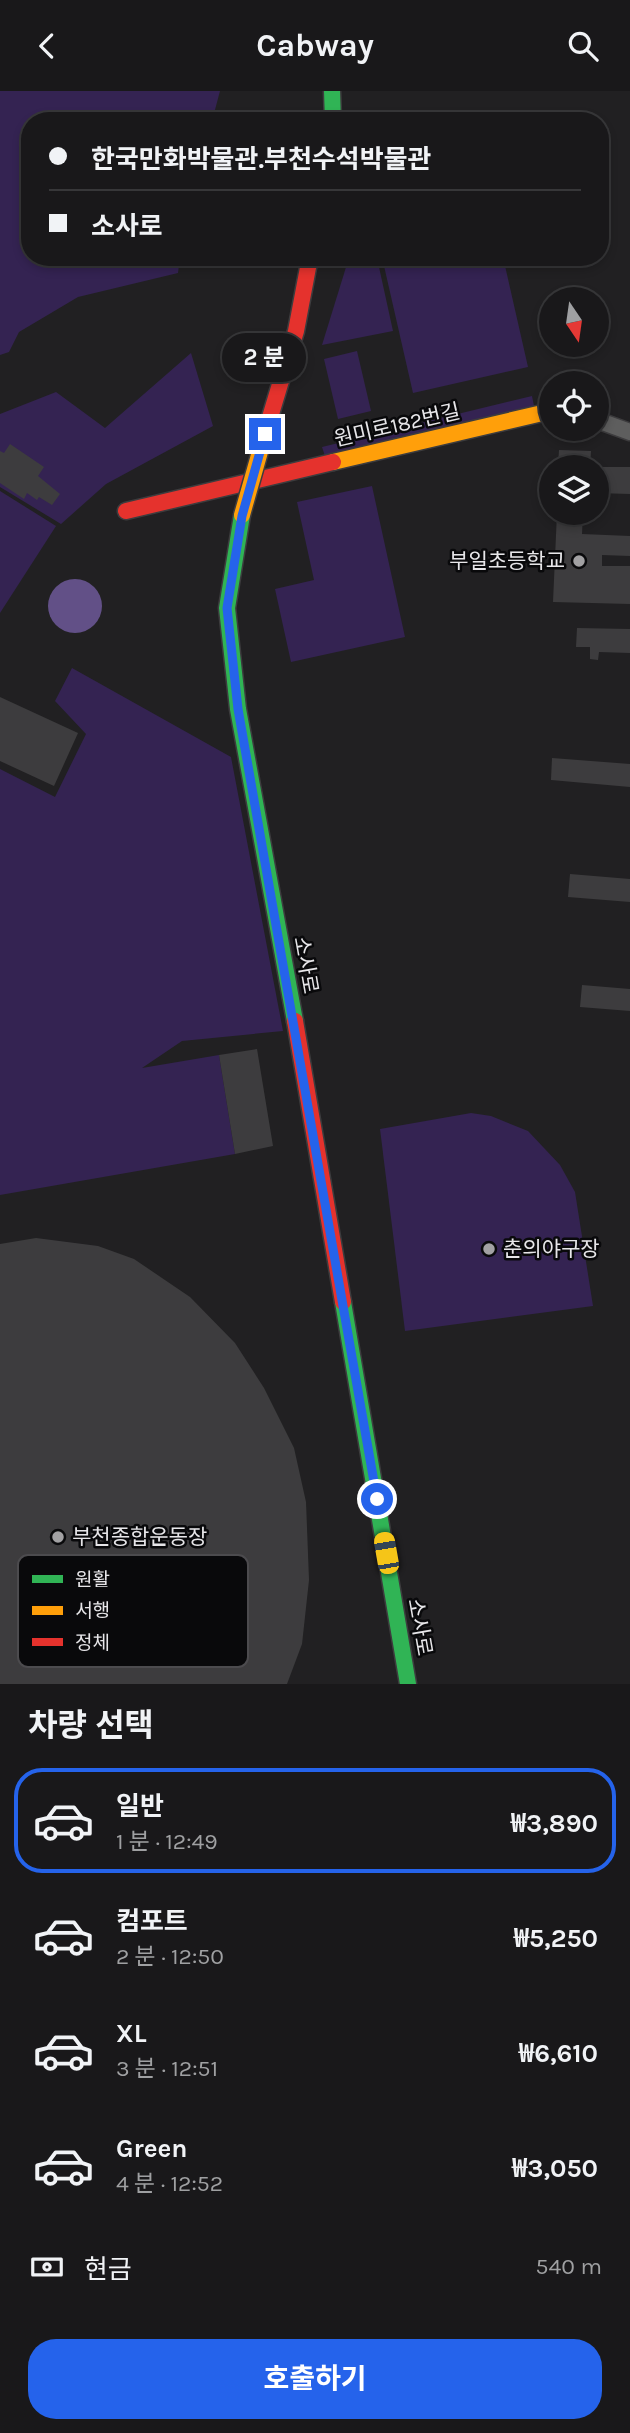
<!DOCTYPE html>
<html lang="ko">
<head>
<meta charset="utf-8">
<style>
	:root { --surface:#19181a; --page:#262527; --text:#f1f3f6; --muted:#9fa0a2; --line:#373739; --accent:#2563eb }
	body { margin:0; font-family:Karla,"Noto Sans KR",sans-serif; background:var(--page); color:var(--text); height:100vh; display:flex; flex-direction:column; font-size:26px; white-space:nowrap }
	* { box-sizing:border-box; margin:0 }
	p { font-size:23px; color:var(--muted) }
	.icon { flex:none; width:38px; height:38px; fill:none; stroke:currentColor; stroke-width:2; stroke-linecap:round; stroke-linejoin:round }
	.map { position:relative; height:1593px; overflow:hidden }
	.details { display:flex; flex-direction:column; background:var(--surface); flex:1 }
	.details>* { flex:none }
	.hud { position:absolute; left:21px; top:21px; width:588px; height:154px; border-radius:28px; box-shadow:0 4px 10px #0003,0 0 0 2px var(--line); display:grid; align-content:center; height:154px; padding:0 28px; background:var(--surface) }
	.needle { width:46px; rotate:167deg }
	.fabs { position:absolute; left:539px; top:196px; display:grid; gap:14px }
	.fabs a { display:grid; place-items:center; width:70px; height:70px; border-radius:50%; background:var(--surface); box-shadow:0 4px 10px #0003,0 0 0 2px var(--line); font-size:35px }
	.end { position:absolute; width:32px; height:32px; margin:-16px; border:9px solid #2563eb; background:#fff; box-shadow:0 0 0 4px #fff }
	.from { border-radius:50% }
	.bubble { position:absolute; height:49px; border-radius:24px; background:var(--surface); box-shadow:0 4px 10px #0003,0 0 0 2px var(--line); font-size:23px; font-weight:700; line-height:49px; text-align:center }
	.car { position:absolute; width:21px; height:42px; margin:-21px -10px; border-radius:9px; box-shadow:0 0 5px 2px #0007; background:linear-gradient(#f5c518 24%,#345 0 40%,#f5c518 0 76%,#345 0 86%,#f5c518 0) }
	.hud b { display:flex; align-items:center; gap:24px; height:66px; font-size:26px }
	.hud b+b { border-top:2px solid var(--line) }
	.hud i { width:18px; height:18px; background:var(--text) }
	ul { padding:0; list-style:none }
	li { display:flex; align-items:center; gap:21px; height:105px; margin:0 14px 10px; padding:0 14px; border:4px solid transparent; border-radius:28px }
	li div { flex:1 }
	li b { display:block; font-size:26px }
	li em { font-style:normal; font-weight:700 }
	li.active { border-color:var(--accent) }
	li>.icon { width:63px; height:63px; stroke-width:1.5 }
	h2 { padding:0 28px; font-size:32px; line-height:84px }
	.pay { display:flex; align-items:center; gap:18px; height:77px; padding:0 28px; font-size:26px }
	.pay p { margin-inline-start:auto }
	.primary-button { display:flex; gap:14px; margin-top:auto; padding:14px 28px }
	.primary-button a { flex:1; height:80px; border-radius:28px; background:var(--accent); color:#fff; font-size:28px; font-weight:700; line-height:80px; text-align:center }
	header { display:flex; justify-content:space-between; align-items:center; height:91px; padding:0 28px; background:var(--surface); font-size:32px; font-weight:700 }
	.map>svg:first-child { display:block }
	.green { fill:#342352 }
	.water { fill:#625087 }
	.building { fill:#3d3c3e }
	.lines { fill:none; stroke-linecap:round; stroke-linejoin:round }
	.street-casing { stroke:#3d3c3e; stroke-width:19 }
	.fast-casing { stroke:#3d3c3e; stroke-width:19 }
	.slow-casing { stroke:#3d3c3e; stroke-width:19 }
	.jam-casing { stroke:#3d3c3e; stroke-width:19 }
	.street { stroke:#5e5e5e; stroke-width:16 }
	.fast { stroke:#30b455; stroke-width:16 }
	.slow { stroke:#ff9f0a; stroke-width:16 }
	.jam { stroke:#e5322d; stroke-width:16 }
	.slow-bridge-casing { stroke:#3d3c3e; stroke-width:19; stroke-linecap:butt }
	.slow-bridge { stroke:#ff9f0a; stroke-width:16 }
	.route { stroke:#2563eb; stroke-width:9 }
	.poi-dot { fill:#a2a1a3; stroke:#09090b; stroke-width:2.5 }
	.labels { text-anchor:middle; dominant-baseline:central; stroke-width:5; stroke-linejoin:round; paint-order:stroke }
	.street-label { font-size:21px; fill:#e7e6e9; stroke:#09090b }
	.poi-label { font-size:21px; fill:#e7e6e9; stroke:#09090b; text-anchor:start }
	.key { fill:#09090b; stroke:#4c4b4e; stroke-width:2 }
	.key-label { font-size:19px; fill:#e7e6e9 }
</style>
</head>
<body>
<header><svg class="icon" aria-label="back" viewBox="0 0 24 24"><path d="M15 5l-7 7 7 7"/></svg>Cabway<svg class="icon" aria-label="search" viewBox="0 0 24 24"><circle cx="10" cy="10" r="6"/><path d="M15 15l6 6"/></svg></header>
<div class="map">
<svg width="630" height="1593" viewBox="0 0 630 1593">
	<rect width="100%" height="100%" fill="#212022"/>
	<g class="green">
		<polygon points="0,0 220,0 212,30 30,30 30,166 180,166 178,182 78,206 19,241 9,261 0,264"/>
		<polygon points="382,166 503,166 528,276 413,302"/>
		<polygon points="377,167 393,240 322,254 347,173"/>
		<polygon points="357,260 371,320 338,328 324,268"/>
		<polygon points="191,262 213,335 106,393 61,433 0,396 0,323 56,301 105,337"/>
		<polygon points="532,305 534,315 325,365 322,356"/>
		<polygon points="372,395 405,546 291,571 275,498 314,489 297,411"/>
		<polygon points="0,400 56,435 0,522"/>
		<polygon points="72,577 231,666 283,940 182,950 142,977 219,964 235,1063 0,1104 0,678 55,706 86,643 55,610"/>
		<polygon points="471,1022 491,1025 528,1040 560,1074 575,1101 593,1215 405,1240 380,1038"/>
	</g>
	<circle class="water" cx="75" cy="515" r="27"/>
	<g class="building">
		<polygon points="10,353 44,376 38,385 60,403 52,414 39,406 37,409 27,402 24,408 0,392 0,360 4,362"/>
		<polygon points="559,359 591,360 590,376 558,376"/>
		<polygon points="597,376 630,376 630,403 597,402"/>
		<polygon points="557,422 583,422 582,443 630,445 630,465 602,464 602,475 630,475 630,513 553,511"/>
		<polygon points="577,537 630,538 630,562 599,561 598,569 590,568 590,556 576,556"/>
		<polygon points="0,606 78,642 54,695 0,670"/>
		<polygon points="552,667 630,673 630,696 551,689"/>
		<polygon points="570,783 630,788 630,811 568,806"/>
		<polygon points="582,894 630,898 630,920 580,916"/>
		<polygon points="257,958 273,1055 235,1063 219,964"/>
		<polygon points="36,1147 98,1155 134,1168 190,1206 235,1252 264,1297 294,1357 306,1411 309,1489 302,1553 287,1593 0,1593 0,1153"/>
	</g>
	<g class="lines">
		<defs>
			<polyline id="street" points="597,329 630,341"/>
			<g id="fast">
				<polyline points="332,0 333,30"/>
				<polyline points="242,424 227,517 238,618 295,930"/>
				<polyline points="343,1211 408,1593"/>
			</g>
			<polyline id="slow" points="333,371 551,320"/>
			<g id="jam">
				<polyline points="265,343 296,240 310,166"/>
				<polyline points="126,420 333,371"/>
				<polyline points="295,930 343,1211"/>
			</g>
		</defs>
		<use href="#street" class="street-casing"/>
		<use href="#fast" class="fast-casing"/>
		<use href="#slow" class="slow-casing"/>
		<use href="#jam" class="jam-casing"/>
		<use href="#street" class="street"/>
		<use href="#fast" class="fast"/>
		<use href="#slow" class="slow"/>
		<use href="#jam" class="jam"/>
		<defs>
			<polyline id="slow-bridge" points="242,424 265,343"/>
		</defs>
		<use href="#slow-bridge" class="slow-bridge-casing"/>
		<use href="#slow-bridge" class="slow-bridge"/>
	</g>
	<g class="lines">
		<polyline class="route" points="265,343 242,425 227,517 238,618 377,1408"/>
	</g>
	<g class="poi-dot">
		<circle cx="579" cy="470" r="7"/>
		<circle cx="489" cy="1158" r="7"/>
		<circle cx="58" cy="1446" r="7"/>
	</g>
	<g class="labels">
		<g class="street-label">
			<text transform="translate(397 334) rotate(-13)">원미로182번길</text>
			<text transform="translate(306 874) rotate(80)">소사로</text>
			<text transform="translate(420 1536) rotate(80)">소사로</text>
		</g>
		<g class="poi-label">
			<text x="565" y="470" text-anchor="end">부일초등학교</text>
			<text x="503" y="1158">춘의야구장</text>
			<text x="72" y="1446">부천종합운동장</text>
		</g>
	</g>
	<rect x="18" y="1464" width="230" height="112" rx="10" class="key"/>
	<rect x="32" y="1484" width="31" height="8" fill="#30b455"/>
	<rect x="32" y="1515" width="31" height="9" fill="#ff9f0a"/>
	<rect x="32" y="1547" width="31" height="8" fill="#e5322d"/>
	<g class="key-label">
		<text x="75" y="1495">원활</text>
		<text x="75" y="1526">서행</text>
		<text x="75" y="1558">정체</text>
	</g>
</svg>
<div class="fabs">
<a><svg class="needle" viewBox="-14 -14 28 28"><path d="M0-13l5 13h-10z" fill="#e53935"/><path d="M0 13l5-13h-10z" fill="#9fa0a2"/></svg></a>
<a><svg class="icon" aria-label="locate" viewBox="0 0 24 24"><circle cx="12" cy="12" r="6"/><path d="M12 2v4M12 18v4M2 12h4M18 12h4"/></svg></a>
<a><svg class="icon" aria-label="layers" viewBox="0 0 24 24"><path d="M12 4l9 5-9 5-9-5zM3 14l9 5 9-5"/></svg></a>
</div>
<i class="end from" style="left:377px;top:1408px"></i>
<i class="end" style="left:265px;top:343px"></i>
<div class="bubble" style="left:222px;top:242px;width:84px">2 분</div>
<i class="car" style="left:386px;top:1462px;rotate:350deg"></i>
<div class="hud">
<b><i class="from"></i>한국만화박물관.부천수석박물관</b>
<b><i></i>소사로</b>
</div>
</div>
<section class="details">
<h2>차량 선택</h2>
<ul>
<li class="active"><svg class="icon" aria-label="car" viewBox="0 0 24 24"><path d="M5 17H2v-5l4-1 3-4h7l3 4 3 1v5h-3M9 17h6M6 11h13"/><circle cx="7" cy="17" r="2"/><circle cx="17" cy="17" r="2"/></svg><div><b>일반</b><p>1 분 · 12:49</p></div><em>₩3,890</em></li>
<li><svg class="icon" aria-label="car" viewBox="0 0 24 24"><path d="M5 17H2v-5l4-1 3-4h7l3 4 3 1v5h-3M9 17h6M6 11h13"/><circle cx="7" cy="17" r="2"/><circle cx="17" cy="17" r="2"/></svg><div><b>컴포트</b><p>2 분 · 12:50</p></div><em>₩5,250</em></li>
<li><svg class="icon" aria-label="car" viewBox="0 0 24 24"><path d="M5 17H2v-5l4-1 3-4h7l3 4 3 1v5h-3M9 17h6M6 11h13"/><circle cx="7" cy="17" r="2"/><circle cx="17" cy="17" r="2"/></svg><div><b>XL</b><p>3 분 · 12:51</p></div><em>₩6,610</em></li>
<li><svg class="icon" aria-label="car" viewBox="0 0 24 24"><path d="M5 17H2v-5l4-1 3-4h7l3 4 3 1v5h-3M9 17h6M6 11h13"/><circle cx="7" cy="17" r="2"/><circle cx="17" cy="17" r="2"/></svg><div><b>Green</b><p>4 분 · 12:52</p></div><em>₩3,050</em></li>
</ul>
<div class="pay"><svg class="icon" aria-label="cash" viewBox="0 0 24 24"><path d="M3 7h18v10H3z"/><circle cx="12" cy="12" r="2"/></svg>현금<p>540 m</p></div>
<div class="primary-button"><a>호출하기</a></div>
</section>
</body>
</html>
